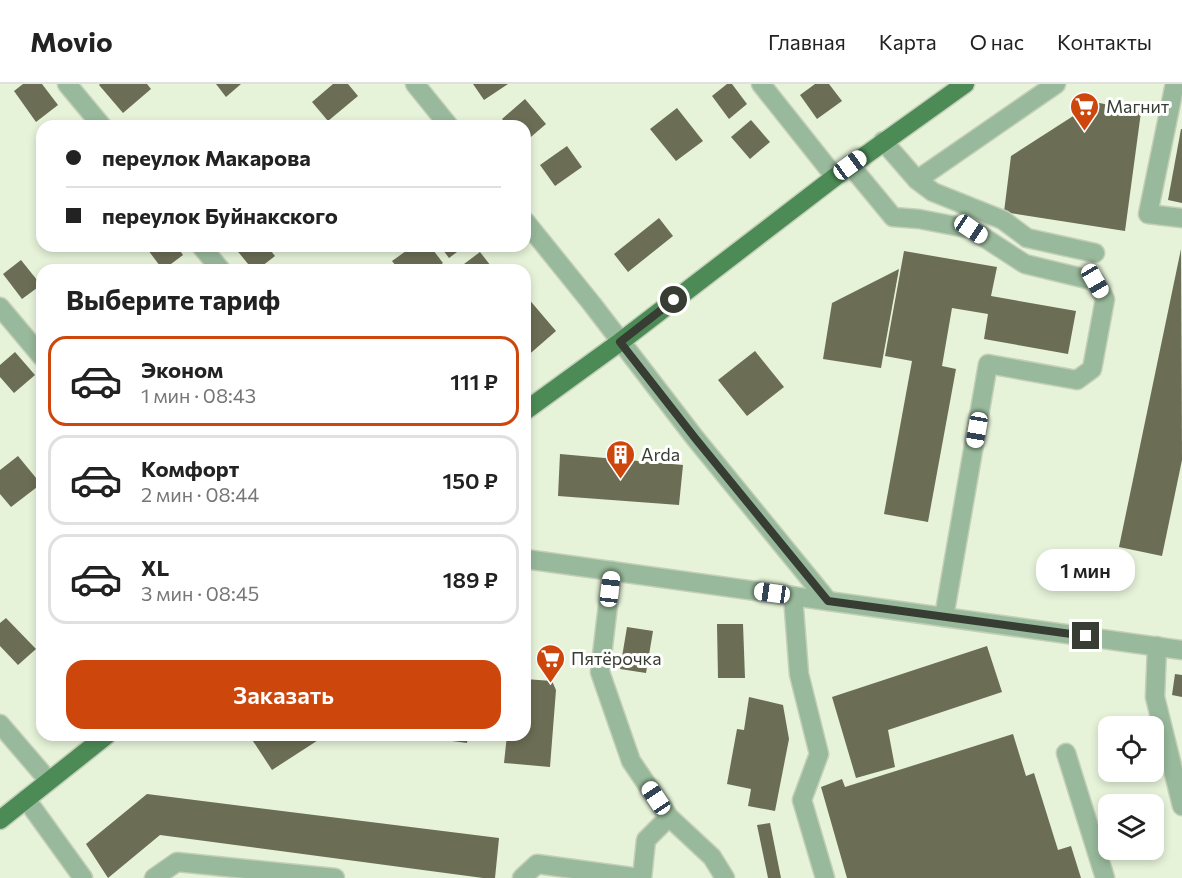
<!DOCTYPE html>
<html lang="ru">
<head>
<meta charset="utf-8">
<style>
	:root { --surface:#fff; --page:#f2f2f2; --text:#222; --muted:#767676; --line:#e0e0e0; --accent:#cd470d }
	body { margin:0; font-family:Commissioner,sans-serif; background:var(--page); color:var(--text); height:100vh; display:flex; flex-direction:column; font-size:22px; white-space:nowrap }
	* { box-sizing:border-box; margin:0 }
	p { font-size:20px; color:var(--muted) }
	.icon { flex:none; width:33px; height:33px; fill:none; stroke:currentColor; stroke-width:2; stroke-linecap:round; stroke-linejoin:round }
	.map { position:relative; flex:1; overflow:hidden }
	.drawer { position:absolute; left:36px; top:180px; width:495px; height:477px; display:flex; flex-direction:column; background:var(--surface); border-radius:18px; box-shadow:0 3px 9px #0003 }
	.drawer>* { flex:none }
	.banner { position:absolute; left:36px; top:36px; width:495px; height:132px; border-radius:18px; box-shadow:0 3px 9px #0003; display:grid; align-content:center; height:132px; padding:0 30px; background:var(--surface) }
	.controls { position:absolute; left:1098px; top:632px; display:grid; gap:12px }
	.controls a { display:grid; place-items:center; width:66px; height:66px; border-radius:12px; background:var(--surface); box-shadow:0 3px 9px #0003; font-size:30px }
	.end { position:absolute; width:27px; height:27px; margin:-14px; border:8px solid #383d33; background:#fff; box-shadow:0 0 0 3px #fff }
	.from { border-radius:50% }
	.bubble { position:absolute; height:42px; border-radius:18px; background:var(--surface); box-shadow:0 3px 9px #0003; font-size:20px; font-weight:600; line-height:42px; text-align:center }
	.car { position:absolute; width:18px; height:36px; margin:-18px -9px; border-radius:8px; box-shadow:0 0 4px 2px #0007; background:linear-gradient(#fff 24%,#345 0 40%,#fff 0 76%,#345 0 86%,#fff 0) }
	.banner b { display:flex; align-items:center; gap:21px; height:57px; font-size:22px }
	.banner b+b { border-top:2px solid var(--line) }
	.banner i { width:15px; height:15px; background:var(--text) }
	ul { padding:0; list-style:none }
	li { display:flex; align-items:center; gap:18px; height:90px; margin:0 12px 9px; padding:0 18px; border:3px solid var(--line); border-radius:18px }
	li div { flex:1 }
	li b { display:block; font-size:22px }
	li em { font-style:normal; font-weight:600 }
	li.current { border-color:var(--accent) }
	li>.icon { width:54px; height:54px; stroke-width:1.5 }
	h2 { padding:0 30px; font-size:27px; line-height:72px }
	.button { display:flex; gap:12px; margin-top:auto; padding:12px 30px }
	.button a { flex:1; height:69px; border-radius:18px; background:var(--accent); color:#fff; font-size:24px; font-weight:600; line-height:69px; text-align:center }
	header { display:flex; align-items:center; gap:36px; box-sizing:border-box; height:84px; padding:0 30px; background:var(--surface); border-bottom:2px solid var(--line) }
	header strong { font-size:28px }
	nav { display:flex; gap:33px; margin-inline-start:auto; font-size:21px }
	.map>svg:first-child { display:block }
	.building { fill:#6b6d54 }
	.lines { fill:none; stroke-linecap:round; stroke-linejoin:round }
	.minor-casing { stroke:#c3cfb8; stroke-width:21 }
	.major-casing { stroke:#c3cfb8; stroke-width:21 }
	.minor { stroke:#98b99b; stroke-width:18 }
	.major { stroke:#4d8b56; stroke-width:18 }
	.route { stroke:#383d33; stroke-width:8 }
	.labels { text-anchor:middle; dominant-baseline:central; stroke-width:6; stroke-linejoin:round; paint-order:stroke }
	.poi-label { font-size:18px; fill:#383d33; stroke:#fff; text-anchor:start }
</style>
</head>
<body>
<header>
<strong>Movio</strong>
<nav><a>Главная</a><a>Карта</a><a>О нас</a><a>Контакты</a></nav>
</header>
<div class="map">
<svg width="1182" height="794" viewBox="0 0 1182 794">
	<rect width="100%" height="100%" fill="#e6f3d9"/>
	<g class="building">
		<polygon points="23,0 42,0 58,21 36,38 14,7"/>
		<polygon points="100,0 147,0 151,5 123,29 99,1"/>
		<polygon points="216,0 241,0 226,13"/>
		<polygon points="333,0 348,0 358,12 328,37 312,18"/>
		<polygon points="473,0 508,0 484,16"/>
		<polygon points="727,0 732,0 747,20 729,35 712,12"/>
		<polygon points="815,0 829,0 842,17 817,35 800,11"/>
		<polygon points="525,15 546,40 525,58 525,42 508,42 502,35"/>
		<polygon points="1095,18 1141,28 1125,147 1004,128 1011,72"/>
		<polygon points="677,24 703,57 676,77 650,45"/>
		<polygon points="751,36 770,58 750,75 731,53"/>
		<polygon points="1181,45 1182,45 1182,119 1168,116"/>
		<polygon points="567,62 582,83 555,102 540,81"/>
		<polygon points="659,134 673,152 628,188 614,170"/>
		<polygon points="145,162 177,162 183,171 163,186"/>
		<polygon points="238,162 267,162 275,172 257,186 253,186 235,164"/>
		<polygon points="413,162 430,162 443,179 434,186 399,186 392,177"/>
		<polygon points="440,162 465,162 449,174"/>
		<polygon points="1181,165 1182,376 1162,472 1119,463"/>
		<polygon points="904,167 997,183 991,212 1076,227 1068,270 984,255 988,230 952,224 942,282 956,285 928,438 884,430 912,277 885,272"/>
		<polygon points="480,168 494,186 456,186"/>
		<polygon points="21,176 41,201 22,215 3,190"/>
		<polygon points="899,185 881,284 823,275 832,219"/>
		<polygon points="527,213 556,247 525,274 525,214"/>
		<polygon points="755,267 784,303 747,332 718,296"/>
		<polygon points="15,268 35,291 14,309 0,293 0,281"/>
		<polygon points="560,370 683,381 679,421 558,412"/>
		<polygon points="18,372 41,400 11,423 0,410 0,386"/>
		<polygon points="6,534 36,565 18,581 0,562 0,539"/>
		<polygon points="717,540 743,540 745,594 718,594"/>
		<polygon points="627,543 653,547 646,589 620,585"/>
		<polygon points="987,562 1002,608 888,646 895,683 856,694 832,613"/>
		<polygon points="1175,590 1182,591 1182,613 1172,611"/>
		<polygon points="525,595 552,597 556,606 550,683 504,679 507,651 525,651"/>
		<polygon points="749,613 783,621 789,655 775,727 748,722 751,705 727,700 737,645 744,646"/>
		<polygon points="1013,650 1026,692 1034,689 1058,766 1071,762 1081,794 847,794 821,703 842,695 845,703"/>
		<polygon points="249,651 326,651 272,686"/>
		<polygon points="415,651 468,651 467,659 415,652"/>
		<polygon points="147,710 499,754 495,794 483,794 160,751 108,794 86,760"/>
		<polygon points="770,739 781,794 768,794 757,741"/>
	</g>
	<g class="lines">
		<defs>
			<g id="minor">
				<polyline points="67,0 102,42"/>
				<polyline points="415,0 449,42"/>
				<polyline points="761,0 835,93"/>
				<polyline points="1179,0 1174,4 1148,130 1182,134"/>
				<polyline points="883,57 917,96 933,108 1003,136 1027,154 1095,169"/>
				<polyline points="850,81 893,133 919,135 971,145 1025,180 1095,197 1105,215 1092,285 1077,296 988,280 944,533"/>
				<polyline points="917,96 1056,0"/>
				<polyline points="525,137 592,220 695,354 828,517"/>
				<polyline points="201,162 221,186"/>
				<polyline points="0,223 42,273"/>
				<polyline points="525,475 1182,566"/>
				<polyline points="612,487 600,588 631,677 669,733 712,773 725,794"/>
				<polyline points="793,512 799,590 819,670 802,716 825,794"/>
				<polyline points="1157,562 1155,613 1182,722"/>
				<polyline points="0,640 48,696"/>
				<polyline points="1066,669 1105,794"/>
				<polyline points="26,715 83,794"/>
				<polyline points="154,794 177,778 335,794"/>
				<polyline points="522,794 537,780 639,794"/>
				<polyline points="642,794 646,756 669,733"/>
			</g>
			<g id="major">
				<polyline points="525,327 620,258 835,93 965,0"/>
				<polyline points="0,736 107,651"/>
			</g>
		</defs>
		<use href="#minor" class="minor-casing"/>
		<use href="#major" class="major-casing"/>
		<use href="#minor" class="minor"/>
		<use href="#major" class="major"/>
	</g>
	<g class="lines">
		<polyline class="route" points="674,216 620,258 695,354 828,517 1086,552"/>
	</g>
	<defs>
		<symbol id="supermarket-pin" viewBox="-11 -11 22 30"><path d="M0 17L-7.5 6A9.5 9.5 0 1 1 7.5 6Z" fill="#cd470d" stroke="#fff"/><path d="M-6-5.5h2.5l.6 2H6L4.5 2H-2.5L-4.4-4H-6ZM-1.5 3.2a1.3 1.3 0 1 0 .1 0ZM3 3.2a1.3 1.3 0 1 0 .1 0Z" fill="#fff"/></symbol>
		<symbol id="building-pin" viewBox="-11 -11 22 30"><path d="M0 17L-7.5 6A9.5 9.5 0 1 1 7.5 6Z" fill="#cd470d" stroke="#fff"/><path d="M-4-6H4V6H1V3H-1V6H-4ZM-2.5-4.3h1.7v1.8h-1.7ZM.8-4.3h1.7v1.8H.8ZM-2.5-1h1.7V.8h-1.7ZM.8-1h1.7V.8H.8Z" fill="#fff"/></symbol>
	</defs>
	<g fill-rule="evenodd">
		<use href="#supermarket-pin" x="1068" y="6" width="33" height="45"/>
		<use href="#building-pin" x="604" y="354" width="33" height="45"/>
		<use href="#supermarket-pin" x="534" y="558" width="33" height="45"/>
	</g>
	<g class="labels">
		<g class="poi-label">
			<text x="1106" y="22">Магнит</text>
			<text x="641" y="370">Arda</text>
			<text x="571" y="574">Пятёрочка</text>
		</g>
	</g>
</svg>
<div class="controls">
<a><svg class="icon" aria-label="locate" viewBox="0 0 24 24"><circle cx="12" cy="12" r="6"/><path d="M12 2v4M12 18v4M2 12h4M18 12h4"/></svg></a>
<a><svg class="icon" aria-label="layers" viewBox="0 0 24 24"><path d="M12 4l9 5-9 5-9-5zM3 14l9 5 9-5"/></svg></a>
</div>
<i class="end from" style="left:674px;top:216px"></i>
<i class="end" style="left:1086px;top:552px"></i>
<div class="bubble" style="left:1036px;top:465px;width:99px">1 мин</div>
<i class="car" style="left:850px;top:81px;rotate:54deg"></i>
<i class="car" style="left:971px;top:145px;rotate:124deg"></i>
<i class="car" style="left:1095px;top:197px;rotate:150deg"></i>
<i class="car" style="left:977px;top:346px;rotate:190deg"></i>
<i class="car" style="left:610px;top:505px;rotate:7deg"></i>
<i class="car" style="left:772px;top:509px;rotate:278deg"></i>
<i class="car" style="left:656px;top:714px;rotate:326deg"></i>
<div class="banner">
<b><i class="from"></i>переулок Макарова</b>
<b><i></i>переулок Буйнакского</b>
</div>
<section class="drawer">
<h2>Выберите тариф</h2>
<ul>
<li class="current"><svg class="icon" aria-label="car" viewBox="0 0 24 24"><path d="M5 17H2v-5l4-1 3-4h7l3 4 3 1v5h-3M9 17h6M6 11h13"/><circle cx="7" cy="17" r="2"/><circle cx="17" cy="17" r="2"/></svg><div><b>Эконом</b><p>1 мин · 08:43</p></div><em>111 ₽</em></li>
<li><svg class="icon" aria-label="car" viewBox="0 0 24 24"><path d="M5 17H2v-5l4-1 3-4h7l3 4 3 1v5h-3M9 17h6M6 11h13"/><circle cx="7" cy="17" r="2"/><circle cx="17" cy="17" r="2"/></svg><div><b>Комфорт</b><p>2 мин · 08:44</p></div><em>150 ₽</em></li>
<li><svg class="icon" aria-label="car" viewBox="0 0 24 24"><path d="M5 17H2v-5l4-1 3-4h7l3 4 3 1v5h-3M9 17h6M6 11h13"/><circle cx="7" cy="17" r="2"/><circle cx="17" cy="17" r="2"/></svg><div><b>XL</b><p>3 мин · 08:45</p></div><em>189 ₽</em></li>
</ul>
<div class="button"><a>Заказать</a></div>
</section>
</div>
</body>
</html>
